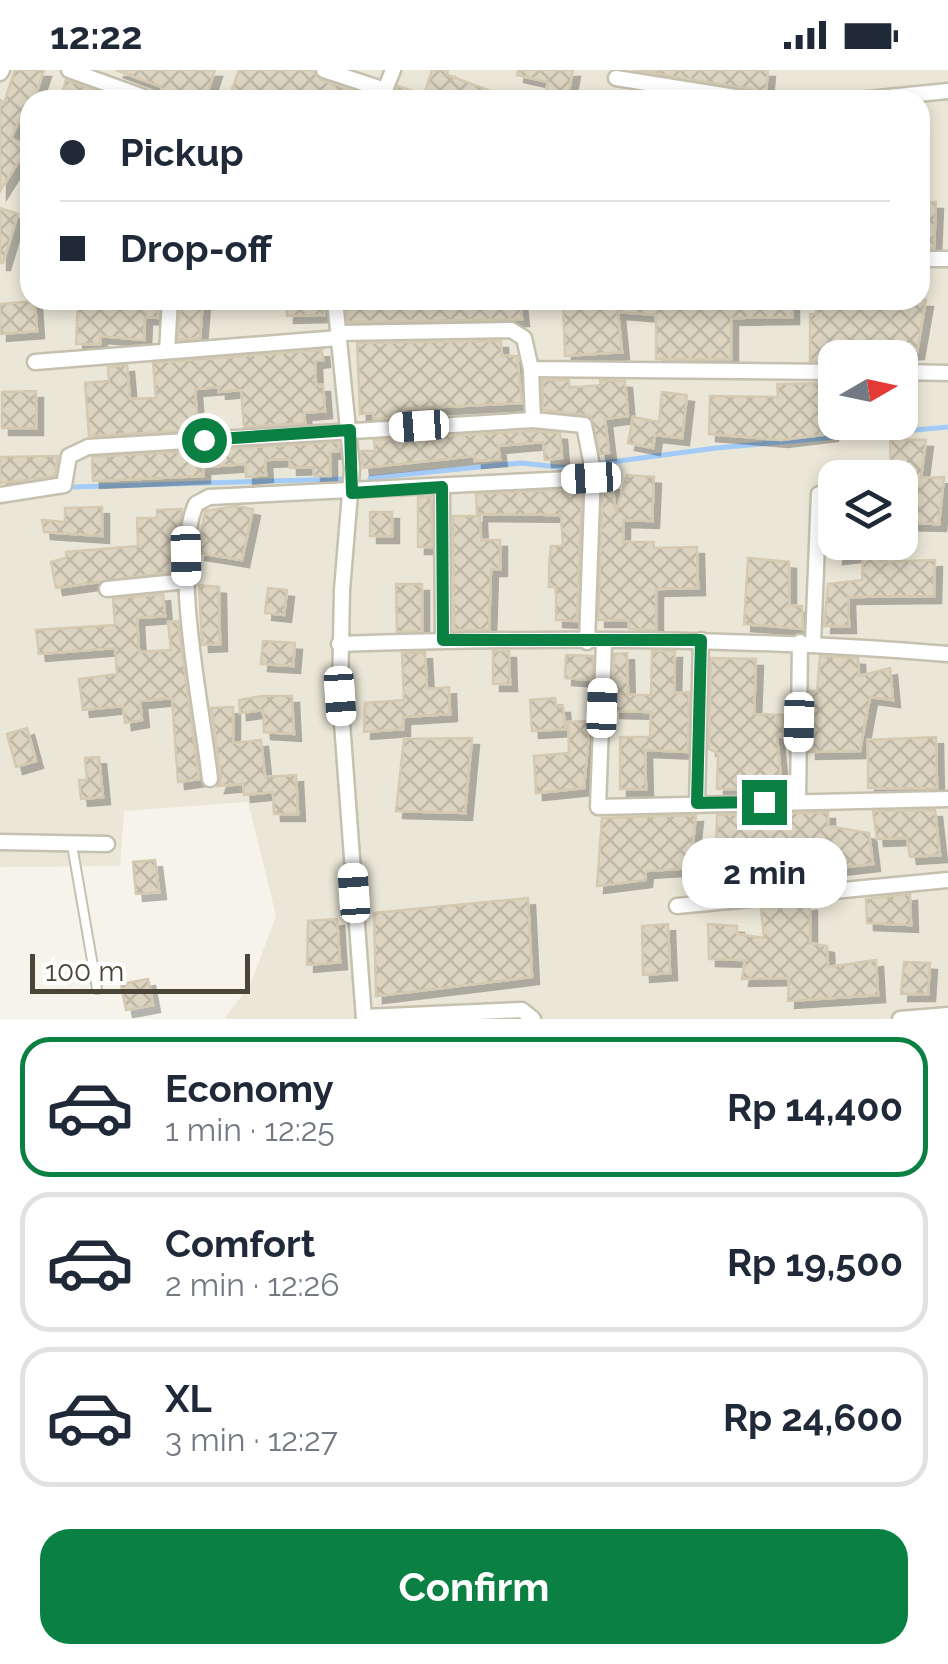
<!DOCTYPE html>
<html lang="en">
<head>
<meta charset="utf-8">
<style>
	:root { --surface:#fff; --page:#f6f6f7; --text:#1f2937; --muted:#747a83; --line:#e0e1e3; --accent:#0b8043 }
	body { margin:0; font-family:Raleway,sans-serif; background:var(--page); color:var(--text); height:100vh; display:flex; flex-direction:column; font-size:38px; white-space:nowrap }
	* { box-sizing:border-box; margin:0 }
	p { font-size:32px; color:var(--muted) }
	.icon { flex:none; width:55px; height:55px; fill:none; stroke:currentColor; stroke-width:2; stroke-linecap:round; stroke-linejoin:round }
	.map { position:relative; height:949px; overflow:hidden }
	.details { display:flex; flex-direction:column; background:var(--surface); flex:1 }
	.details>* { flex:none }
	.top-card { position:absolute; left:20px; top:20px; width:910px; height:220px; border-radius:30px; box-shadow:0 5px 15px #0003; display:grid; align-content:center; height:220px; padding:0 40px; background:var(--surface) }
	.needle { width:65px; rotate:81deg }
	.fabs { position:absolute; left:818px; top:270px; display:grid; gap:20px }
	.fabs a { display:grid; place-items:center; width:100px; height:100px; border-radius:20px; background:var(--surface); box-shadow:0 5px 15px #0003; font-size:50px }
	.scale { position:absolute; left:30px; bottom:25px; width:220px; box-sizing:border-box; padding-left:10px; border:5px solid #4b4537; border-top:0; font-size:28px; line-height:35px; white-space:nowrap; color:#4b4537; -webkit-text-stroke:8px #fff; paint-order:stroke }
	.end { position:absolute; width:45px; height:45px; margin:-22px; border:12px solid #0b8043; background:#fff; box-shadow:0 0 0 5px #fff }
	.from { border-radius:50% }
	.bubble { position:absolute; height:70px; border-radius:30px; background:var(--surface); box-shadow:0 5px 15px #0003; font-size:32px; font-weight:700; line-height:70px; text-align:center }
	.car { position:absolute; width:30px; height:60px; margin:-30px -15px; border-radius:12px; box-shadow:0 0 8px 2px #0007; background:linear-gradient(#fff 24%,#345 0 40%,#fff 0 76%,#345 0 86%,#fff 0) }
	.top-card b { display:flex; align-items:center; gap:35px; height:95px; font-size:38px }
	.top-card b+b { border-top:2px solid var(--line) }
	.top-card i { width:25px; height:25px; background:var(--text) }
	ul { padding:18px 0 0; list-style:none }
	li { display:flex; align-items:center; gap:30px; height:140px; margin:0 20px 15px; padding:0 20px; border:5px solid var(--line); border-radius:30px }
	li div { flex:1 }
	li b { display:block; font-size:38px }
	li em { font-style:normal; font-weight:700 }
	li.selected { border-color:var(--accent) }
	li>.icon { width:90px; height:90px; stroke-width:1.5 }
	.button { display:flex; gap:20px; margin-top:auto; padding:20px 40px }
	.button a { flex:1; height:115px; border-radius:30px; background:var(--accent); color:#fff; font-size:40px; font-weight:700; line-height:115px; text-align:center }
	.status { display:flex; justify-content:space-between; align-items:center; height:70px; padding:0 50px; background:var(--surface); direction:ltr }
	.status svg { height:28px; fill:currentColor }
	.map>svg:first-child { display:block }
	.residential { fill:#ebe7d8; fill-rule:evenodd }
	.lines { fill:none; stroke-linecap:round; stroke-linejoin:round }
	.stream { stroke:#a2ccf7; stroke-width:5 }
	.building { fill:url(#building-cross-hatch); stroke:#d5cab1; stroke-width:2.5; filter:url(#shadow) }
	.service-casing { stroke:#c6c0ae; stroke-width:12 }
	.minor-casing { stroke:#c6c0ae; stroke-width:19 }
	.service { stroke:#fff; stroke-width:8 }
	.minor { stroke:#fff; stroke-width:14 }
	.route { stroke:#0b8043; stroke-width:12 }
</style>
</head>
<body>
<div class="status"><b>12:22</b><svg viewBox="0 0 49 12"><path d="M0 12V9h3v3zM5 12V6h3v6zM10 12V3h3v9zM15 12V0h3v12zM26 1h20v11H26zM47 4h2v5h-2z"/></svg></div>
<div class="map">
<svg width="948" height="949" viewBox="0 0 948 949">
	<defs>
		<pattern id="building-cross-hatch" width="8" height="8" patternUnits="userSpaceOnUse" patternTransform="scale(2.5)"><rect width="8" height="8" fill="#dcd4c1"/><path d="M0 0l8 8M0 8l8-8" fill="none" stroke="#beb7a6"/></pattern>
		<filter id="shadow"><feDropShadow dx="7" dy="7" stdDeviation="0" flood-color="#0004"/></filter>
	</defs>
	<rect width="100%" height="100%" fill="#f6f4ea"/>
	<path class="residential" d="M0 0H948V949H224L250 915 276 846 248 732 124 741 120 796 0 797ZM30 30H920V230H30ZM835 288H900V352H835ZM835 408H900V472H835Z"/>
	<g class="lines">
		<g class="stream">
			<polyline points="596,394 716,378 948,357"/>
			<polyline points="370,408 521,393 567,398"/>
			<polyline points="73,417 342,409"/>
		</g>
	</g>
	<g class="building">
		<polygon points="15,0 44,0 34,30 29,30 11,68 28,77 0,121 0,30 4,33"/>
		<polygon points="116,0 215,0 205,30 161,22 162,17"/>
		<polygon points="239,0 312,0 321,10 369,26 367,30 228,30"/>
		<polygon points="432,0 448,0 447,5 516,30 392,30 398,16 424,25"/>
		<polygon points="518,0 573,0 567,30 544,30 548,12 517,5"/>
		<polygon points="633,0 768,0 765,30 756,20"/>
		<polygon points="66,10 106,24 104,30 60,30"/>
		<polygon points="920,132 936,132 934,178 920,178"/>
		<polygon points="0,138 18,144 3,193 0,193"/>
		<polygon points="78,230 133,234 133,230 159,230 158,248 145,247 144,270 100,266 100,274 76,274"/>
		<polygon points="181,230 203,230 200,268 178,270"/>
		<polygon points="287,230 324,230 324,245 287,246"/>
		<polygon points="346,230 520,230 522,249 348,252"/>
		<polygon points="563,230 792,230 792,247 731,248 731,289 656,289 656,245 618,242 622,282 565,286"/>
		<polygon points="816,230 926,230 917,282 833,285 834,291 810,291 810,244 816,244"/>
		<polygon points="35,231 37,261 0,264 0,234"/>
		<polygon points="501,271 502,286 517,286 522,333 404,339 405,347 374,349 373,343 360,344 357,273"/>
		<polygon points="322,280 323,290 315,291 316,315 323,315 325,341 304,343 305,353 244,357 241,320 219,322 219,317 195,319 198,360 89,366 85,313 109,311 108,297 127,295 130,329 156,328 153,293"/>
		<polygon points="542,310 569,310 569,318 601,315 600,310 625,311 628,346 605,349 609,383 600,384 590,346 543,340"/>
		<polygon points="825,313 831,364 781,370 709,364 710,326 778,327 777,314"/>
		<polygon points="36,321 36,358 2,358 2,322"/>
		<polygon points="662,322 687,325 682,368 655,365 653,378 628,373 633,347 659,352"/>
		<polygon points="533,361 560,363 562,388 545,390 543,372 498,376 500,389 475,391 475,386 363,398 361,381 375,381 374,370"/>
		<polygon points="890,369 926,370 921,408 944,407 939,454 900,453 900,408 891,408"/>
		<polygon points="338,372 339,381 330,382 330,406 314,406 314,397 290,398 290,389 265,390 266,405 246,407 246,394 203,397 203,406 93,411 92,387"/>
		<polygon points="58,386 55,406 0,413 0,387"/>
		<polygon points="627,405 654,407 652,451 623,450 623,472 654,472 654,478 697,477 698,518 656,519 656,560 629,559 629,550 598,550 603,413 612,413 616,443"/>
		<polygon points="582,419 577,551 556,550 556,517 549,517 549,496 551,476 563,476 561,445 477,444 476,424"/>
		<polygon points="418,427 431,427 432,477 418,477"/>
		<polygon points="236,436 253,439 242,490 198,483 205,441"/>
		<polygon points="102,437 102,466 44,462 42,450 65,452 65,438"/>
		<polygon points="182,439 176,501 56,518 51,492 66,488 66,482 138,476 137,448 157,448 157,440"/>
		<rect x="370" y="442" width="22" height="24"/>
		<polygon points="453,446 480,446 481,470 500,470 500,499 491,499 489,560 454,560"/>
		<polygon points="838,472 881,472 878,492 935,490 934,526 848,527 849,556 824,556 828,514 862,510 863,484 836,487"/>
		<polygon points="748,488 789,492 789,536 802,536 803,559 744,554"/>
		<polygon points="396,514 422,514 422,561 397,562"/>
		<polygon points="199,515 219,517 220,574 202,575"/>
		<polygon points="268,518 287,520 284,545 265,543"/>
		<polygon points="163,524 165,546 137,548 139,582 171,580 168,552 178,551 199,709 178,712 172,628 140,631 142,650 125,653 123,636 83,640 79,609 117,604 115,578 39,584 36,560 115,555 113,529"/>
		<polygon points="263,571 295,573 293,596 261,594"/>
		<polygon points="493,581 509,581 510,614 493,614"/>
		<polygon points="652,581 675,581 674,623 689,622 688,682 645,680 646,719 620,719 620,667 650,667 651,642 613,641 614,584 627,583 628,625 651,625"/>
		<polygon points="425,582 427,619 449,617 450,644 403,647 403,659 364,662 365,633 404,630 402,583"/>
		<polygon points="566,585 593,586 592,610 565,608"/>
		<polygon points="820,586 858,588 859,606 890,598 893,630 870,627 860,681 809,682 810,621 817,621"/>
		<polygon points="711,588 756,589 754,644 783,645 784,667 777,666 782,719 717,719 718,683 709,679"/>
		<polygon points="262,626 292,626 294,664 264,662 263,640 240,643 239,630"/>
		<polygon points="555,628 556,636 563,636 565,659 532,661 530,630"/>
		<polygon points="233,637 233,673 261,670 265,707 296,705 298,744 274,744 273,722 244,725 243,714 218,716 221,708 211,638"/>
		<polygon points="590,651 584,718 536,723 534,686 569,683 568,652"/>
		<polygon points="27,658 36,691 16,697 7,664"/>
		<polygon points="936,667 937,718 868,718 868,670"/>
		<polygon points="472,668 465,743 396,741 404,669"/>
		<polygon points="99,687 103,727 81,729 79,710 87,710 85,688"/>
		<polygon points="935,740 940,785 910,787 907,768 877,769 873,741"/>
		<polygon points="828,742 828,756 869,763 873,794 715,812 717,745"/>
		<polygon points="696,745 690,798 646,801 645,810 597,816 602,748"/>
		<polygon points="155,790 159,822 136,824 133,792"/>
		<polygon points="910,824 911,855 867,853 866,829"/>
		<polygon points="528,828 532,907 376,926 374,843"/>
		<polygon points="810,834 810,873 827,876 828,897 876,890 878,925 788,931 789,908 742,909 745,890 709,889 708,854 737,856 737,864 764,868 761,839"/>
		<polygon points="337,849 340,892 307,895 308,851"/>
		<polygon points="668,854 670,903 643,905 642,856"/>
		<polygon points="904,892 930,893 928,924 901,924"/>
		<polygon points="148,909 153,935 126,940 121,914"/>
	</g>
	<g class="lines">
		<defs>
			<polyline id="service" points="72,775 97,919"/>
			<g id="minor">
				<polyline points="69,0 152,30"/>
				<polyline points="324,0 385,20"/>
				<polyline points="0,3 2,0"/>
				<polyline points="616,8 754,30"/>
				<polyline points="381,30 393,0"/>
				<polyline points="858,30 948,21"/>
				<polyline points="920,189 948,189"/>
				<polyline points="335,230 352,399 342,520 340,626 364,949"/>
				<polyline points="339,263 511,260 524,268 531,299 835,302"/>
				<polyline points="167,281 170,230"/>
				<polyline points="35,292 339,268"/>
				<polyline points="531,299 533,350 584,355 593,401 587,572"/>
				<polyline points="900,302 948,303"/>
				<polyline points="442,417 443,570"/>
				<polyline points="0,425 64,415 69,386 88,377 533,350"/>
				<polyline points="107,519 187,511"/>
				<polyline points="604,573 598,737 948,729"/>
				<polyline points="813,573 819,424"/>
				<path d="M339 574C542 567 745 567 948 584"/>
				<path d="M210 709C203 642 170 492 196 434L209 427 591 408"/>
				<polyline points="798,731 800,572"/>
				<polyline points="697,733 701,570"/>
				<polyline points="0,772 107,774"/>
				<polyline points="677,836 948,810"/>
				<polyline points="364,947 522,940 533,949"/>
				<polyline points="900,949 948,945"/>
			</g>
		</defs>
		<use href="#service" class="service-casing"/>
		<use href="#minor" class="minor-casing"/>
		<use href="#service" class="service"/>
		<use href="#minor" class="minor"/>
	</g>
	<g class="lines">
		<polyline class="route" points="204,370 350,360 352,423 442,417 443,570 701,570 697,733 764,732"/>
	</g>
</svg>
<div class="fabs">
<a><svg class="needle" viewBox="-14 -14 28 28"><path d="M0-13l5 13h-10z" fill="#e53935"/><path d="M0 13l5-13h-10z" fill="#747a83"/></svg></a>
<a><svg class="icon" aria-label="layers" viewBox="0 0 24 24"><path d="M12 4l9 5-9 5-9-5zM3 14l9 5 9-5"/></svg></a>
</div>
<div class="scale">100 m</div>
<i class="end from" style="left:204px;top:370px"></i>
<i class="end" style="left:764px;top:732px"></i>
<div class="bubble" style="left:682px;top:768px;width:165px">2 min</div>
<i class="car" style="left:419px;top:356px;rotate:266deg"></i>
<i class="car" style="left:591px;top:408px;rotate:267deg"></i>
<i class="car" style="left:186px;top:486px;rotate:179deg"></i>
<i class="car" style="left:340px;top:626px;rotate:176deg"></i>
<i class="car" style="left:602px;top:638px;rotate:2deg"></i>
<i class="car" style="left:799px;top:652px;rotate:181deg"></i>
<i class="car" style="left:354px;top:823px;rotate:356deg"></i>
<div class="top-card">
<b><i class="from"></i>Pickup</b>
<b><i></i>Drop-off</b>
</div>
</div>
<section class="details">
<ul>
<li class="selected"><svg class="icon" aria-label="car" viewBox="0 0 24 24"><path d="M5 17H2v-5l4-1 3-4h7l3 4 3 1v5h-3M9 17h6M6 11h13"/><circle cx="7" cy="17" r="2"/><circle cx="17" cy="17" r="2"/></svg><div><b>Economy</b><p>1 min · 12:25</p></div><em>Rp 14,400</em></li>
<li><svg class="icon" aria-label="car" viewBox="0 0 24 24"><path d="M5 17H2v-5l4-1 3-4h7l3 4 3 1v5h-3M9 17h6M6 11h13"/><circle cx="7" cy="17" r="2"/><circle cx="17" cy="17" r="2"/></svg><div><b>Comfort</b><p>2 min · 12:26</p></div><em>Rp 19,500</em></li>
<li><svg class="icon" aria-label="car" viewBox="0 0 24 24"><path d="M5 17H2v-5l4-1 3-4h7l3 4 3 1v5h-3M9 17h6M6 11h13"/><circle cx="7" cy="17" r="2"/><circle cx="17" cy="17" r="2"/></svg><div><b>XL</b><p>3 min · 12:27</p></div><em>Rp 24,600</em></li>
</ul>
<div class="button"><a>Confirm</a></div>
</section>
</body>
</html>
